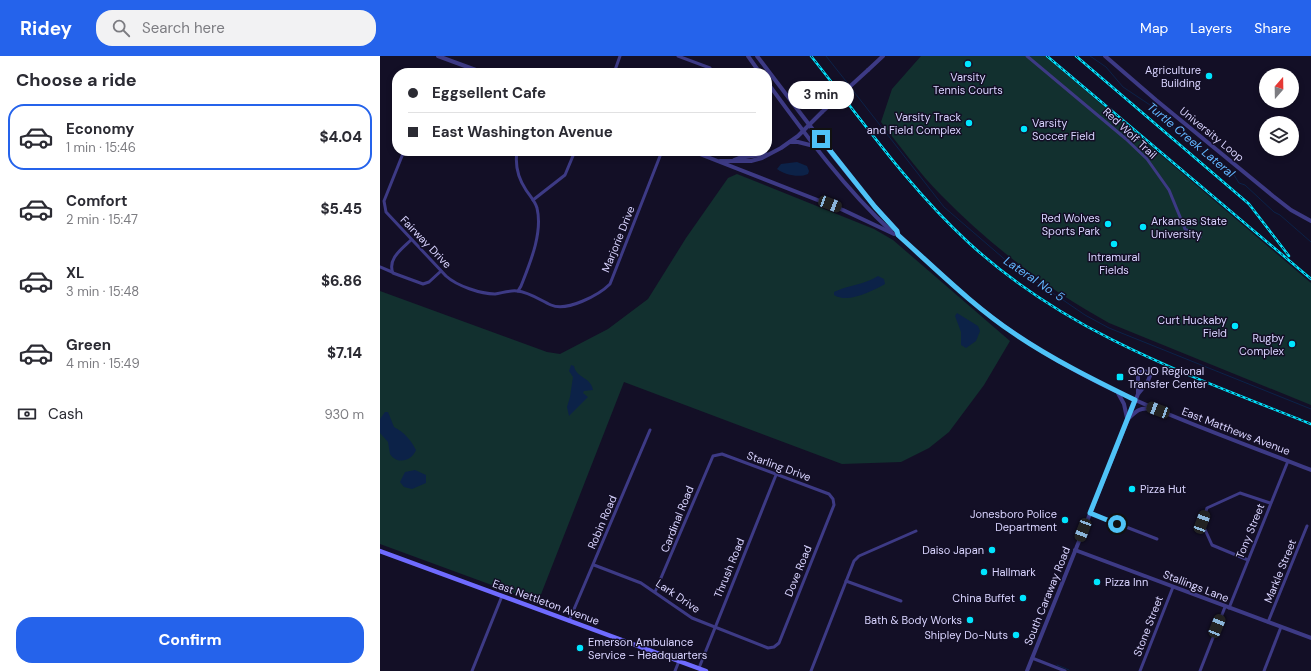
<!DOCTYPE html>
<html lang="en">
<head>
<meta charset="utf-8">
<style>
	:root { --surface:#fff; --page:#f2f2f3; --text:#2b2b33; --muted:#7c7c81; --line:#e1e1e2; --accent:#2563eb }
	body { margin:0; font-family:"DM Sans",sans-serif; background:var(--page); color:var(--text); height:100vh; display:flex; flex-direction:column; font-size:15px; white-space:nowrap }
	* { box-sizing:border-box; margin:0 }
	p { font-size:13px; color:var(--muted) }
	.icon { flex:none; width:22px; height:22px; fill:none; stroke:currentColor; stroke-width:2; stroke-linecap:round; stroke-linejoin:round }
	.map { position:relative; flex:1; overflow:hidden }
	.drawer { display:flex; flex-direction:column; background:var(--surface); width:380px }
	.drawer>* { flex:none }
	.top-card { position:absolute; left:12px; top:12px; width:380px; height:88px; border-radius:16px; box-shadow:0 2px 6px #0003; display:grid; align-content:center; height:88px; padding:0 16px; background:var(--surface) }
	.needle { width:26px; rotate:20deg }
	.controls { position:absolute; left:879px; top:12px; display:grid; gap:8px }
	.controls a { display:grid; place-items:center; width:40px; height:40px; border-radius:50%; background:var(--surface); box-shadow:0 2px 6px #0003; font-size:20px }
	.end { position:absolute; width:18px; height:18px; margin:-9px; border:5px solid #4fc3f7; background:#111; box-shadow:0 0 0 2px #111 }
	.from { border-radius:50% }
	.bubble { position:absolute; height:28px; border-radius:14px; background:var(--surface); box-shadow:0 2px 6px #0003; font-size:13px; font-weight:800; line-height:28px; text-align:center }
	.car { position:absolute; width:12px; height:24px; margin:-12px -6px; border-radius:5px; box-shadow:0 0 3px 1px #0007; background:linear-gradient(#222 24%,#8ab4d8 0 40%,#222 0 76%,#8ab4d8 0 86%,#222 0) }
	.top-card b { display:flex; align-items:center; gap:14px; height:38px; font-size:15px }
	.top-card b+b { border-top:1px solid var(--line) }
	.top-card i { width:10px; height:10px; background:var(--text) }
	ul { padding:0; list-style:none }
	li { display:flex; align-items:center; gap:12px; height:66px; margin:0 8px 6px; padding:0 8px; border:2px solid transparent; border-radius:16px }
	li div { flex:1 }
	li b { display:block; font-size:15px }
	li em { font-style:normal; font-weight:800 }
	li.current { border-color:var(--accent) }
	li>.icon { width:36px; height:36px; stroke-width:1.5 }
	h2 { padding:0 16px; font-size:18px; line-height:48px }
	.pay { display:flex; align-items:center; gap:10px; height:44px; padding:0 16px; font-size:15px }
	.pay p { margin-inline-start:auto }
	.action { display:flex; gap:8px; margin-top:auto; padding:8px 16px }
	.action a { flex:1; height:46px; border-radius:16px; background:var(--accent); color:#fff; font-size:16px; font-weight:800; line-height:46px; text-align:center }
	header { display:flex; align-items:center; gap:24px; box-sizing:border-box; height:56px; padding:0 20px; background:var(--accent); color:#fff }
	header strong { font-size:19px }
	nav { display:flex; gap:22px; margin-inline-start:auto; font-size:14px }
	.search { width:280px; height:36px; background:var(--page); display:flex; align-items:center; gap:10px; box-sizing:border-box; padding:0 14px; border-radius:16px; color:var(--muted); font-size:15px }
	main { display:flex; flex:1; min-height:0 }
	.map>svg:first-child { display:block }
	.green { fill:#12302f }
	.water { fill:#0c2248 }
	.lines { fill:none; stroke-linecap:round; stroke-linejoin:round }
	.stream { stroke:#0c2248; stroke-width:1 }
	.minor { stroke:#3d3a85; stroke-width:3 }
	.tertiary { stroke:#3d3a85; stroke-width:4 }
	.secondary { stroke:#6f6bff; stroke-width:4.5 }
	.rail-casing { stroke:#00e5ff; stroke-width:2.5 }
	.rail { stroke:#130f26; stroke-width:1; stroke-dasharray:3; stroke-linecap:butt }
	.tertiary-bridge { stroke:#3d3a85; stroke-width:4 }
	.route { stroke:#4fc3f7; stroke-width:5 }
	.poi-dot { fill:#00e5ff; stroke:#130f26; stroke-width:1.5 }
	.labels { text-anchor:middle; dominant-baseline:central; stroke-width:3; stroke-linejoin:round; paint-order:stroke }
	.poi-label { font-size:11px; fill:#d9d4ff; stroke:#130f26; text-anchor:end }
	.street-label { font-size:11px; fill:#d9d4ff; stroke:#130f26 }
	.water-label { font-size:12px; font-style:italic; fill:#62b6ff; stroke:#130f26 }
</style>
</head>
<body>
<header>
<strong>Ridey</strong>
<div class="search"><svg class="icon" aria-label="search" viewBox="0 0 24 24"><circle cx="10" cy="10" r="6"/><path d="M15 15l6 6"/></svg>Search here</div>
<nav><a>Map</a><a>Layers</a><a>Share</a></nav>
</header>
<main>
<section class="drawer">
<h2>Choose a ride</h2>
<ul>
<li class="current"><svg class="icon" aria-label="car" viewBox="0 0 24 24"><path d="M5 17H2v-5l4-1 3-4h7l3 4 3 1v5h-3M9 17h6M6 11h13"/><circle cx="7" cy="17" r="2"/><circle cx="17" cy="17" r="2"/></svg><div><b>Economy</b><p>1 min · 15:46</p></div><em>$4.04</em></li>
<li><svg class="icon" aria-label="car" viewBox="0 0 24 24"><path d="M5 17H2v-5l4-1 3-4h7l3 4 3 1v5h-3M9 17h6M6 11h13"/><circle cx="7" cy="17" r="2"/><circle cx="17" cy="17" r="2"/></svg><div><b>Comfort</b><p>2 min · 15:47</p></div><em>$5.45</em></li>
<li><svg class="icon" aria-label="car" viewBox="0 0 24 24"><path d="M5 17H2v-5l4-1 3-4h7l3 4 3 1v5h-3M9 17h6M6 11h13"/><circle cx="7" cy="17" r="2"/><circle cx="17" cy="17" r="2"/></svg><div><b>XL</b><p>3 min · 15:48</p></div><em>$6.86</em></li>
<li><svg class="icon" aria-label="car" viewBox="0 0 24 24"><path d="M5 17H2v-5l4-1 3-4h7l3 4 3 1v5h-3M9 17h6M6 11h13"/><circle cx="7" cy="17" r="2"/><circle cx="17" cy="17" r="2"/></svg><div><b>Green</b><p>4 min · 15:49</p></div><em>$7.14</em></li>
</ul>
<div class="pay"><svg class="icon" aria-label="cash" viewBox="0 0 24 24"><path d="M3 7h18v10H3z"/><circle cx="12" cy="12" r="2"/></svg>Cash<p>930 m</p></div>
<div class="action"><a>Confirm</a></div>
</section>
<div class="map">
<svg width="931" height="615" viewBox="0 0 931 615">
	<rect width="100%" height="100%" fill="#130f26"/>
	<g class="green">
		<path d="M541 0H665L931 227V349L729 267C667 233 610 189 561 139 539 117 520 90 501 66L512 33Z"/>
		<polygon points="357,118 494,173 513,184 630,285 604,329 569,376 549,392 521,406 462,408 244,326 158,546 0,488 0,235 167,296 180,298 228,273 268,243 306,182 348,122"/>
	</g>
	<g class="water">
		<path d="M417 106 427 110 429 115 428 118C419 122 405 119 397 113L401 108Z"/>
		<path d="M498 220 504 223 505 228C492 235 468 248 454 239V236C468 229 484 229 498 220Z"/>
		<polygon points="577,257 598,270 600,275 596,285 586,292 581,289 581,276 575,260"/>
		<path d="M191 309 194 310C196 322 211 321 213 334L204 335 203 337 208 341 189 360 187 351 190 341 193 321 189 315Z"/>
		<path d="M5 356H8L14 371C25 377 30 383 36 394 32 405 17 409 10 398L8 386 0 377V363Z"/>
		<polygon points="35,414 46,419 46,427 32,433 24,431 20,426 25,416"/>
	</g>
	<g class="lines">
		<g class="stream">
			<polyline points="446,0 469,29"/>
			<polyline points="710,0 726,11 743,31 779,55 796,75 830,103 854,119 859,127 865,129 894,156 900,159 931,186"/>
			<polyline points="471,32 564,151 629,207 705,259 729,272 931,353"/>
			<polyline points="677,609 689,614"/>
		</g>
		<g class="minor">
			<polyline points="298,0 330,12"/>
			<polyline points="647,0 746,83 767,103 789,134 805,173 820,181"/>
			<polyline points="234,17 240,0"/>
			<path d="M24 95 4 145 6 156 66 220C77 230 101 238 115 238 122 237 130 234 137 235 149 236 160 244 171 249 187 256 219 239 230 228L282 95"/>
			<path d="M137 95C135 108 138 122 146 134 150 140 155 145 157 152 163 177 150 207 141 230L138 235"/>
			<polyline points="153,144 185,119 195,95"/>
			<path d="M31 184C22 193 7 203 13 217L43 228 49 226 61 215"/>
			<polyline points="0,211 12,216"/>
			<polyline points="710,457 777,483"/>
			<polyline points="868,504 832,489 822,467 827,452 860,437 890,447"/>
			<polyline points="214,509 261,527 312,562 388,592 394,591 399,587 454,449 453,443 449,438 342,398 333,400 275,536"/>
			<polyline points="466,525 521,545"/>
			<polyline points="849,552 908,405"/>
			<polyline points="189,565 270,374"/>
			<polyline points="888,566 927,470"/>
			<polyline points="652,602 685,615"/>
			<polyline points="319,612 396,419"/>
			<polyline points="92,615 122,540"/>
			<polyline points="295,615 299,605"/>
			<polyline points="431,615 474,505 479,500 536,475"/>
			<polyline points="760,615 793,531"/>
			<polyline points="820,615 845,551"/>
			<polyline points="884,615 901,571"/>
		</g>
		<g class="tertiary">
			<polyline points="58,0 104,17"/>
			<polyline points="368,0 380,17"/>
			<path d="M377 0C422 59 466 120 517 175L518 179C556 213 592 249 634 277 724 340 830 374 931 414"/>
			<polyline points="725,0 776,44 893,140 911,154 931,165"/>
			<polyline points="488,14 503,0"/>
			<path d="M387 26C425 78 464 132 511 175"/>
			<polyline points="410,86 418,86 434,90"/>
			<polyline points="312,95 463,154 514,178"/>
			<polyline points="354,104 359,102 386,98"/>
			<polyline points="340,105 371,105 382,102 401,92 418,80 442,56"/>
			<polyline points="738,337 744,348 747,362"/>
			<path d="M748 363C756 355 760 351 771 353"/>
			<polyline points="695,494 931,582"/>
			<polyline points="647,615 758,338 758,318 760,316 765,315 770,320 767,327 758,338"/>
		</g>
		<polyline class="secondary" points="0,495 326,615"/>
		<defs>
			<g id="rail">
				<path d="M431 0C482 64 529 132 589 187 688 278 809 319 931 368"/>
				<polyline points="667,0 931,223"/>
				<polyline points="696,0 869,148 909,200"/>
			</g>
		</defs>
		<use href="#rail" class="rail-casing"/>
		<use href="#rail" class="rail"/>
		<polyline class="tertiary-bridge" points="442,56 488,14"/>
	</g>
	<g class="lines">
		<path class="route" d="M441 83 495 151 517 175 518 179C556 213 593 250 635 278 672 303 714 324 755 344L710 457 737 468"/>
	</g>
	<g class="poi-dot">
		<circle cx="588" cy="8" r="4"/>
		<circle cx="829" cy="20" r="4"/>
		<circle cx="589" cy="67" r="4"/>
		<circle cx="644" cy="73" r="4"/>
		<circle cx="728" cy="168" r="4"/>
		<circle cx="763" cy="171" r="4"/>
		<circle cx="734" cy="188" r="4"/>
		<circle cx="855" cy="270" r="4"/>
		<circle cx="912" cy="288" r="4"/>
		<rect x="736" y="317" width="8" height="8" rx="2"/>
		<circle cx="752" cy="433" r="4"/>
		<circle cx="685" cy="464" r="4"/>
		<circle cx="612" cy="494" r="4"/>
		<circle cx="604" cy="516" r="4"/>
		<circle cx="717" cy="526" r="4"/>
		<circle cx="643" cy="542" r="4"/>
		<circle cx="590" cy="564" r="4"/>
		<circle cx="636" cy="579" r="4"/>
		<circle cx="200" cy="592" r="4"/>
	</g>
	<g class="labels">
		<g class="poi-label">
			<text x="821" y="14">Agriculture<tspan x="821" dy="13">Building</tspan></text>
			<text x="588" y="21" text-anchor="middle">Varsity<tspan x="588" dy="13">Tennis Courts</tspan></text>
			<text x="581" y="61">Varsity Track<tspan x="581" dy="13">and Field Complex</tspan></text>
			<text x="652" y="67" text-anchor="start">Varsity<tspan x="652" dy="13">Soccer Field</tspan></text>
			<text x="720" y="162">Red Wolves<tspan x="720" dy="13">Sports Park</tspan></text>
			<text x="771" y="165" text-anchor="start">Arkansas State<tspan x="771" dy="13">University</tspan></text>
			<text x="734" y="201" text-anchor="middle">Intramural<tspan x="734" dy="13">Fields</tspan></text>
			<text x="847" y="264">Curt Huckaby<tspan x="847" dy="13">Field</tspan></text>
			<text x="904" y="282">Rugby<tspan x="904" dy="13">Complex</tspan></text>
			<text x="748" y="315" text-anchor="start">GOJO Regional<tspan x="748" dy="13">Transfer Center</tspan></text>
			<text x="760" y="433" text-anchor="start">Pizza Hut</text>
			<text x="677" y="458">Jonesboro Police<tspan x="677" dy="13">Department</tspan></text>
			<text x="604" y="494">Daiso Japan</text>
			<text x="612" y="516" text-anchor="start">Hallmark</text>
			<text x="725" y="526" text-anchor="start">Pizza Inn</text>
			<text x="635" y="542">China Buffet</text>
			<text x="582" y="564">Bath &amp; Body Works</text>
			<text x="628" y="579">Shipley Do-Nuts</text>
			<text x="208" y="586" text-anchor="start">Emerson Ambulance<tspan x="208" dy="13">Service - Headquarters</tspan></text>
		</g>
		<g class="street-label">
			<text transform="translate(750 77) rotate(43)">Red Wolf Trail</text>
			<text transform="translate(832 78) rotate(39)">University Loop</text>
			<text transform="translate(238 183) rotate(-68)">Marjorie Drive</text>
			<text transform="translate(46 186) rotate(46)">Fairway Drive</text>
			<text transform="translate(856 375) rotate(21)">East Matthews Avenue</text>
			<text transform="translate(399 410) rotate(20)">Starling Drive</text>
			<text transform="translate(297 463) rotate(-68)">Cardinal Road</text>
			<text transform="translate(222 466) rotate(-67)">Robin Road</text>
			<text transform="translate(870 475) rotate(-68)">Tony Street</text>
			<text transform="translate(349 512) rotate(-68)">Thrush Road</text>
			<text transform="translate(418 515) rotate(-68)">Dove Road</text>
			<text transform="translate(900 515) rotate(-68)">Markle Street</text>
			<text transform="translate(816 530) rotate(21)">Stallings Lane</text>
			<text transform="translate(298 540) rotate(34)">Lark Drive</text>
			<text transform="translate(667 540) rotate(-68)">South Caraway Road</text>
			<text transform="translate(166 546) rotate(20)">East Nettleton Avenue</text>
			<text transform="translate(768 570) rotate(-69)">Stone Street</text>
		</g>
		<g class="water-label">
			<text transform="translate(811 84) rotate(40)">Turtle Creek Lateral</text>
			<text transform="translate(654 223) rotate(34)">Lateral No. 5</text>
		</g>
	</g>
</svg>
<div class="controls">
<a><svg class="needle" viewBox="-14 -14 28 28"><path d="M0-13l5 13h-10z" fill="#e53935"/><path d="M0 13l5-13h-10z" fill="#7c7c81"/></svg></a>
<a><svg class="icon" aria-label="layers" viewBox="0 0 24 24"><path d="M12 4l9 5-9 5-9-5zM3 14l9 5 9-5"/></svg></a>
</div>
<i class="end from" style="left:737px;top:468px"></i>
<i class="end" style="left:441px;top:83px"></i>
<div class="bubble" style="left:408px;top:25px;width:66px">3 min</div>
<i class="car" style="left:450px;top:148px;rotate:111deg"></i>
<i class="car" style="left:778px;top:354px;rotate:291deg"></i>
<i class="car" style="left:822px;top:466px;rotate:20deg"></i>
<i class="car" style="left:703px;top:474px;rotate:201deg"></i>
<i class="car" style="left:837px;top:570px;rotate:22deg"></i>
<div class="top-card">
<b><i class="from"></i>Eggsellent Cafe</b>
<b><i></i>East Washington Avenue</b>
</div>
</div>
</main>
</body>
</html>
